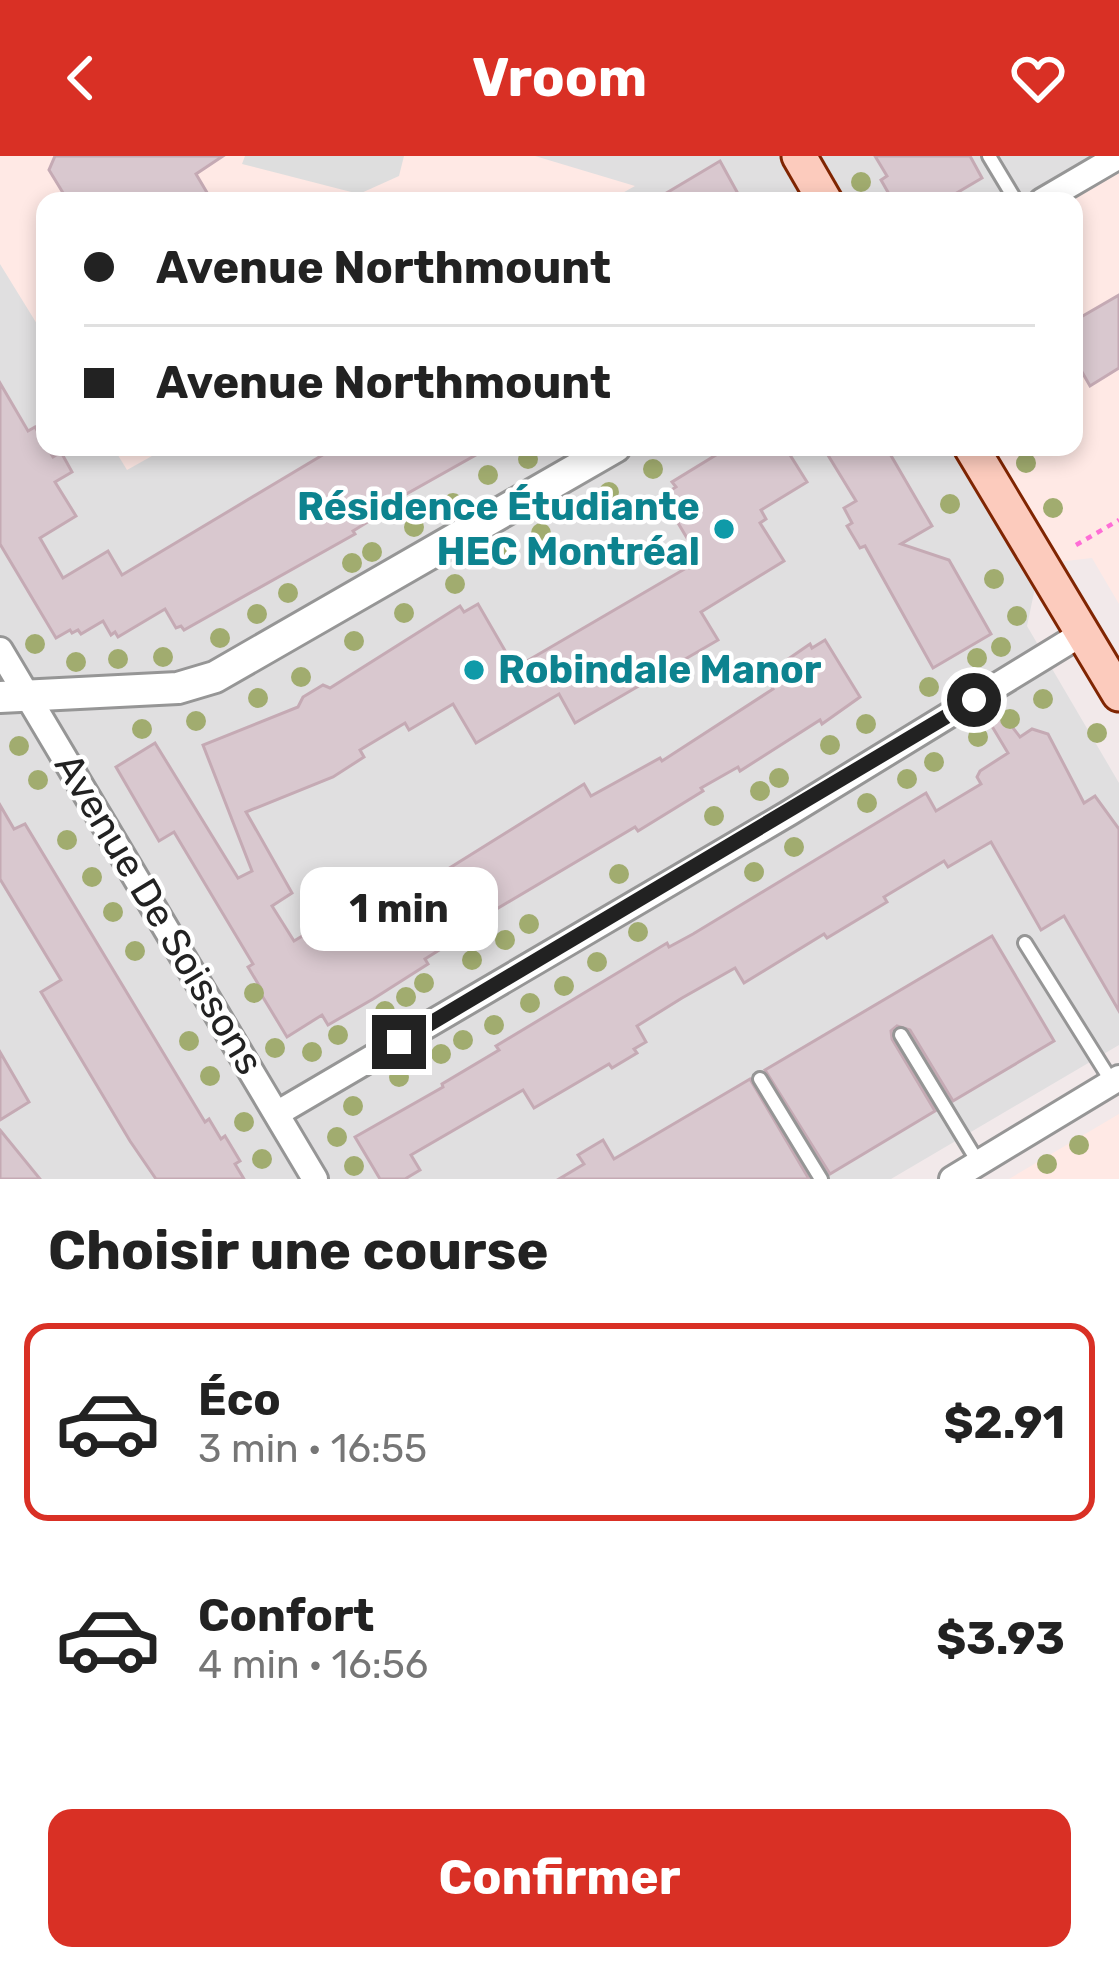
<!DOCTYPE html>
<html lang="fr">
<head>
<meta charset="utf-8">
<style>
	:root { --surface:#fff; --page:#f6f6f6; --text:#222; --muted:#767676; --line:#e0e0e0; --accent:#d93025 }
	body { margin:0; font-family:Rubik,sans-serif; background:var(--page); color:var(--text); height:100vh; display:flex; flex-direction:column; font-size:45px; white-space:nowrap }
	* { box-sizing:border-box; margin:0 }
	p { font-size:39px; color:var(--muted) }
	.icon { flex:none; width:66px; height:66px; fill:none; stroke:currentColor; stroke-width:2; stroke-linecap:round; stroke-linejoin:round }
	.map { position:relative; height:1023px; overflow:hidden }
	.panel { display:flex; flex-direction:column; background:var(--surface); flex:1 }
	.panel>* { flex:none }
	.guide { position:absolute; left:36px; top:36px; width:1047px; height:264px; border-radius:24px; box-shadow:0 6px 18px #0003; display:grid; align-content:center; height:264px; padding:0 48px; background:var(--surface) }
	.end { position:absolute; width:54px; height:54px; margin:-27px; border:15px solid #222; background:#fff; box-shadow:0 0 0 6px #fff }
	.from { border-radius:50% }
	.bubble { position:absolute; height:84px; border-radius:24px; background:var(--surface); box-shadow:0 6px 18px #0003; font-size:39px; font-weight:700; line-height:84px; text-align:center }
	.guide b { display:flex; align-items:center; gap:42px; height:114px; font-size:45px }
	.guide b+b { border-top:3px solid var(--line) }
	.guide i { width:30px; height:30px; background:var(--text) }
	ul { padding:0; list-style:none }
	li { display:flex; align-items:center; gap:36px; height:198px; margin:0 24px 18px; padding:0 24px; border:6px solid transparent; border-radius:24px }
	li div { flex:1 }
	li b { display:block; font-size:45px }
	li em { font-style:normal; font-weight:700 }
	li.selected { border-color:var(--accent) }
	li>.icon { width:108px; height:108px; stroke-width:1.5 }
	h2 { padding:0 48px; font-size:54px; line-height:144px }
	.button { display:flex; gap:24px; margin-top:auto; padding:24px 48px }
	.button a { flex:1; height:138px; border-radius:24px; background:var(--accent); color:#fff; font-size:48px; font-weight:700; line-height:138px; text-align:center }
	header { display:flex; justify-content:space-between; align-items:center; height:156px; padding:0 48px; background:var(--accent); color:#fff; font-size:54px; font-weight:700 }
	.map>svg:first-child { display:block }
	.residential { fill:#e0dfe0 }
	.education { fill:#ffe9e5 }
	.parking { fill:#dedede }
	.building { fill:#d9c8cf; stroke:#c5aab4; stroke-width:3 }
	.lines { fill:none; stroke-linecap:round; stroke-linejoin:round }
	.service-casing { stroke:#969696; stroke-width:18 }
	.minor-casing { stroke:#969696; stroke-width:30 }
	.tertiary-casing { stroke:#969696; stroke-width:36 }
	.secondary-casing { stroke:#802502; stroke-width:39 }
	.path { stroke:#fe6ed6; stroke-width:4.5; stroke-dasharray:6 6; stroke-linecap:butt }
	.service { stroke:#fff; stroke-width:12 }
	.minor { stroke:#fff; stroke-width:24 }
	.tertiary { stroke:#fff; stroke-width:30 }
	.secondary { stroke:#fccbbd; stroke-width:33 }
	.tree { fill:#a1ac6f }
	.route { stroke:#222; stroke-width:15 }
	.culture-dot { fill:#0f9aa8; stroke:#fff; stroke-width:4.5 }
	.labels { text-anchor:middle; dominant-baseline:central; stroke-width:9; stroke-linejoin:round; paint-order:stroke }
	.culture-label { font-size:39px; font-weight:bold; fill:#0d838f; stroke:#fff; text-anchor:end }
	.street-label { font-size:39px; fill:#222; stroke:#fff }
</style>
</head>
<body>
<header><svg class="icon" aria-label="back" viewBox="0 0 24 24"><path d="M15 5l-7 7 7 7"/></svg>Vroom<svg class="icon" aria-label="heart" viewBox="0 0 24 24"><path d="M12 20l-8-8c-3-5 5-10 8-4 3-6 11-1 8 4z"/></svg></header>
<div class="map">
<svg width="1119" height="1023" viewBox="0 0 1119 1023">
	<rect width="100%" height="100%" fill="#f2e9ea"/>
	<polygon class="residential" points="0,0 1119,0 1047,45 45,45 45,291 971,291 1040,408 1027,470 1119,627 1119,889 891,1023 0,1023"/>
	<g class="education">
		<polygon points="0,0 535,0 635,30 608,45 45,45 45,181 0,108"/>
		<polygon points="1119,5 1119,448 1092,402 1040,408 971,291 1074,291 1074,45 1047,45"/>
		<polygon points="113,291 168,291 127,314"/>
		<polygon points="1119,958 1119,1023 1009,1023"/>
	</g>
	<polygon class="parking" points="245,0 404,0 399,20 359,38 242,8"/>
	<g class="building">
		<polygon points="55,0 223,0 196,18 212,45 68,45 49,14"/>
		<polygon points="875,0 970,0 982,22 943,45 893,45 881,24 887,20"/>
		<polygon points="720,5 742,45 653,45"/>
		<polygon points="1119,139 1119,212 1090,230 1074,202 1074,165"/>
		<polygon points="0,227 28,275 35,271 53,301 61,296 72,316 55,326 76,360 40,382 63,422 108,395 122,419 336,291 490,291 369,359 371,364 353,375 355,378 184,474 181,470 176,472 165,453 118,481 115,476 111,479 103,465 81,478 78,474 72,477 70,474 56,482 0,388"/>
		<polygon points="729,291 785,291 807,326 761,354 766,363 760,367 784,405 701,456 718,484 575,567 559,538 476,587 453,548 409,574 405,567 360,594 364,601 333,621 246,656 292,737 272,750 294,785 383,731 387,738 416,720 427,726 584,628 591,640 660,602 662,605 773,533 765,519 810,488 812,492 825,484 860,541 822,568 820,564 740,615 738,611 701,632 703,635 638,675 635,671 441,786 444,791 425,803 428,808 373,843 328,869 322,859 287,881 258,833 260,831 248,811 253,808 174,676 159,685 116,611 155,587 238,722 252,715 203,589 298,551 303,541 323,529 330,532 460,450 464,456 478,448 515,512 700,404 662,340 676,331 672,326"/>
		<polygon points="823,291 886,291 932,370 901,388 949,404 991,478 933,512 865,390 860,392 847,370 852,367 844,352 856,345"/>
		<polygon points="996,550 1020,581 1032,573 1048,578 1084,647 1095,640 1119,673 1119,855 1064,760 1041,774 991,686 948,711 944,705 884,741 887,746 827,782 824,778 744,827 735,812 682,842 637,870 646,886 634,893 637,897 612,912 609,908 534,952 523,934 411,999 420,1014 405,1023 380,1023 355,981 443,931 442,928 499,894 496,890 667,787 669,791 693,778 926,637 936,655 981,628 977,621 980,615 1008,597 984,557"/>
		<polygon points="0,649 14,673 25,668 205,966 209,963 221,983 225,980 240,1005 235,1008 244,1023 156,1023 130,985 41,836 61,824 0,723"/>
		<polygon points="992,780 1054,885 953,945 910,874 897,870 891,875 892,883 935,955 830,1018 765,914"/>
		<polygon points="0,896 29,946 0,964"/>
		<polygon points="750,923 809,1023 559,1023 584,1008 578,999 603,984 614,1003"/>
		<polygon points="0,974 40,1023 0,1023"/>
	</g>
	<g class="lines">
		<defs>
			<g id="service">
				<polyline points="989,0 1016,45"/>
				<polyline points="1025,787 1112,926"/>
				<polyline points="901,879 978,1006"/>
				<polyline points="760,923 821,1023"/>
			</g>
			<g id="minor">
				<polyline points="1042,45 1119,0"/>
				<polyline points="0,494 315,1023"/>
				<polyline points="278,957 789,657 1083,477"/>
				<polyline points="952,1023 1119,922"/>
			</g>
			<polyline id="tertiary" points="0,541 178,532 215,521 615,291"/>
			<g id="secondary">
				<polyline points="799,0 825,45"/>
				<polyline points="971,291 1119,538"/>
			</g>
		</defs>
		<use href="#service" class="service-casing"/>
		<use href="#minor" class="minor-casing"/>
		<use href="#tertiary" class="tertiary-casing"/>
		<use href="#secondary" class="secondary-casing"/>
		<polyline class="path" points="1076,389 1119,364"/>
		<use href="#service" class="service"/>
		<use href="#minor" class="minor"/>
		<use href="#tertiary" class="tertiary"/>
		<use href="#secondary" class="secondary"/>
	</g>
	<g class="tree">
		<circle cx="861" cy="26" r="10"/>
		<circle cx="528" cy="303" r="10"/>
		<circle cx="1026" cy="307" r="10"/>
		<circle cx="653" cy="313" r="10"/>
		<circle cx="488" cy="319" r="10"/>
		<circle cx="609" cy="336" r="10"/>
		<circle cx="453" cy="347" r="10"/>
		<circle cx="950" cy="348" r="10"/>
		<circle cx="1053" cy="352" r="10"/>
		<circle cx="582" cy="353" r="10"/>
		<circle cx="414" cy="371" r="10"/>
		<circle cx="541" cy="377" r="10"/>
		<circle cx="372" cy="396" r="10"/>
		<circle cx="505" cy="398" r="10"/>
		<circle cx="352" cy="407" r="10"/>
		<circle cx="994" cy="423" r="10"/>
		<circle cx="455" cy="428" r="10"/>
		<circle cx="288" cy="437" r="10"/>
		<circle cx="404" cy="457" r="10"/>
		<circle cx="257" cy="458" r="10"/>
		<circle cx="1017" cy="460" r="10"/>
		<circle cx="220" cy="482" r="10"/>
		<circle cx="354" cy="485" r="10"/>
		<circle cx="35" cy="488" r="10"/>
		<circle cx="1001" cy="491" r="10"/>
		<circle cx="163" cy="501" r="10"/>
		<circle cx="977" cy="502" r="10"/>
		<circle cx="118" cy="503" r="10"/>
		<circle cx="76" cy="506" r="10"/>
		<circle cx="301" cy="521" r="10"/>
		<circle cx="929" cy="531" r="10"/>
		<circle cx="258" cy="542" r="10"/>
		<circle cx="1043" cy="543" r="10"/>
		<circle cx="1010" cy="563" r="10"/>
		<circle cx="196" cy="565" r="10"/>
		<circle cx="866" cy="568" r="10"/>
		<circle cx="142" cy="573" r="10"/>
		<circle cx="1097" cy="577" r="10"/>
		<circle cx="978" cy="581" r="10"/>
		<circle cx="830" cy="589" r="10"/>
		<circle cx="19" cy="590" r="10"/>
		<circle cx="934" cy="606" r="10"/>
		<circle cx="779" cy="622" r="10"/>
		<circle cx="907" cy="623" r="10"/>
		<circle cx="38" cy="624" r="10"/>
		<circle cx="760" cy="635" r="10"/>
		<circle cx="867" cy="647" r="10"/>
		<circle cx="714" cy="660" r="10"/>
		<circle cx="67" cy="684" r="10"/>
		<circle cx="794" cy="691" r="10"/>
		<circle cx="754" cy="716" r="10"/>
		<circle cx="619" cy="718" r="10"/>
		<circle cx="92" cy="721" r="10"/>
		<circle cx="113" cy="756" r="10"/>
		<circle cx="529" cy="768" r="10"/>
		<circle cx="638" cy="776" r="10"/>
		<circle cx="505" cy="784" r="10"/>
		<circle cx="135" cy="795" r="10"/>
		<circle cx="472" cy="804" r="10"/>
		<circle cx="597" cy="806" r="10"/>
		<circle cx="424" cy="827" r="10"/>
		<circle cx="564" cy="830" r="10"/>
		<circle cx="254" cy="837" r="10"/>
		<circle cx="406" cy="841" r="10"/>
		<circle cx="530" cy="847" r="10"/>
		<circle cx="385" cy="855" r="10"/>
		<circle cx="494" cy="869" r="10"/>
		<circle cx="338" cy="879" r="10"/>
		<circle cx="463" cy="884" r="10"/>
		<circle cx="189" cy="885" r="10"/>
		<circle cx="275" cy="892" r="10"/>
		<circle cx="312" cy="896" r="10"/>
		<circle cx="441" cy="898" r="10"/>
		<circle cx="419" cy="909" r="10"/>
		<circle cx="210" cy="920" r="10"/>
		<circle cx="399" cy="921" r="10"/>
		<circle cx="353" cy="950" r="10"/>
		<circle cx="244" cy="966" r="10"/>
		<circle cx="337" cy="981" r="10"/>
		<circle cx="1079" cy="989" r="10"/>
		<circle cx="262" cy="1003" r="10"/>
		<circle cx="1047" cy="1008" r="10"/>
		<circle cx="354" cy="1010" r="10"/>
	</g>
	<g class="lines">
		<polyline class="route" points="399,886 974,544"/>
	</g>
	<g class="culture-dot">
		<circle cx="724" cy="373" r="12"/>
		<circle cx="474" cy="514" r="12"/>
	</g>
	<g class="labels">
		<g class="culture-label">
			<text x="700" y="351">Résidence Étudiante<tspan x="700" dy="45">HEC Montréal</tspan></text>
			<text x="498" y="514" text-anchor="start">Robindale Manor</text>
		</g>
		<g class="street-label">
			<text transform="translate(159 758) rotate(59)">Avenue De Soissons</text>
		</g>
	</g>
</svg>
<i class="end from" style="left:974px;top:544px"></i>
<i class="end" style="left:399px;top:886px"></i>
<div class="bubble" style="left:300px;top:711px;width:198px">1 min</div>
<div class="guide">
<b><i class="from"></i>Avenue Northmount</b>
<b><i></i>Avenue Northmount</b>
</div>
</div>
<section class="panel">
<h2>Choisir une course</h2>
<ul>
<li class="selected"><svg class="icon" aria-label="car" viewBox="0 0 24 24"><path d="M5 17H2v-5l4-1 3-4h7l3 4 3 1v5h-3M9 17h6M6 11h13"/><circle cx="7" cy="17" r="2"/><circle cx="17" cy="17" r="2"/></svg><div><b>Éco</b><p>3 min · 16:55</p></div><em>$2.91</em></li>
<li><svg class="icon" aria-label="car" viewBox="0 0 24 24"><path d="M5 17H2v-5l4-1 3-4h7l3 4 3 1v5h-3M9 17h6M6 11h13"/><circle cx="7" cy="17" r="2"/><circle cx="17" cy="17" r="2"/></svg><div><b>Confort</b><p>4 min · 16:56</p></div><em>$3.93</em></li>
</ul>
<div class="button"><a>Confirmer</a></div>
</section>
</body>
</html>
